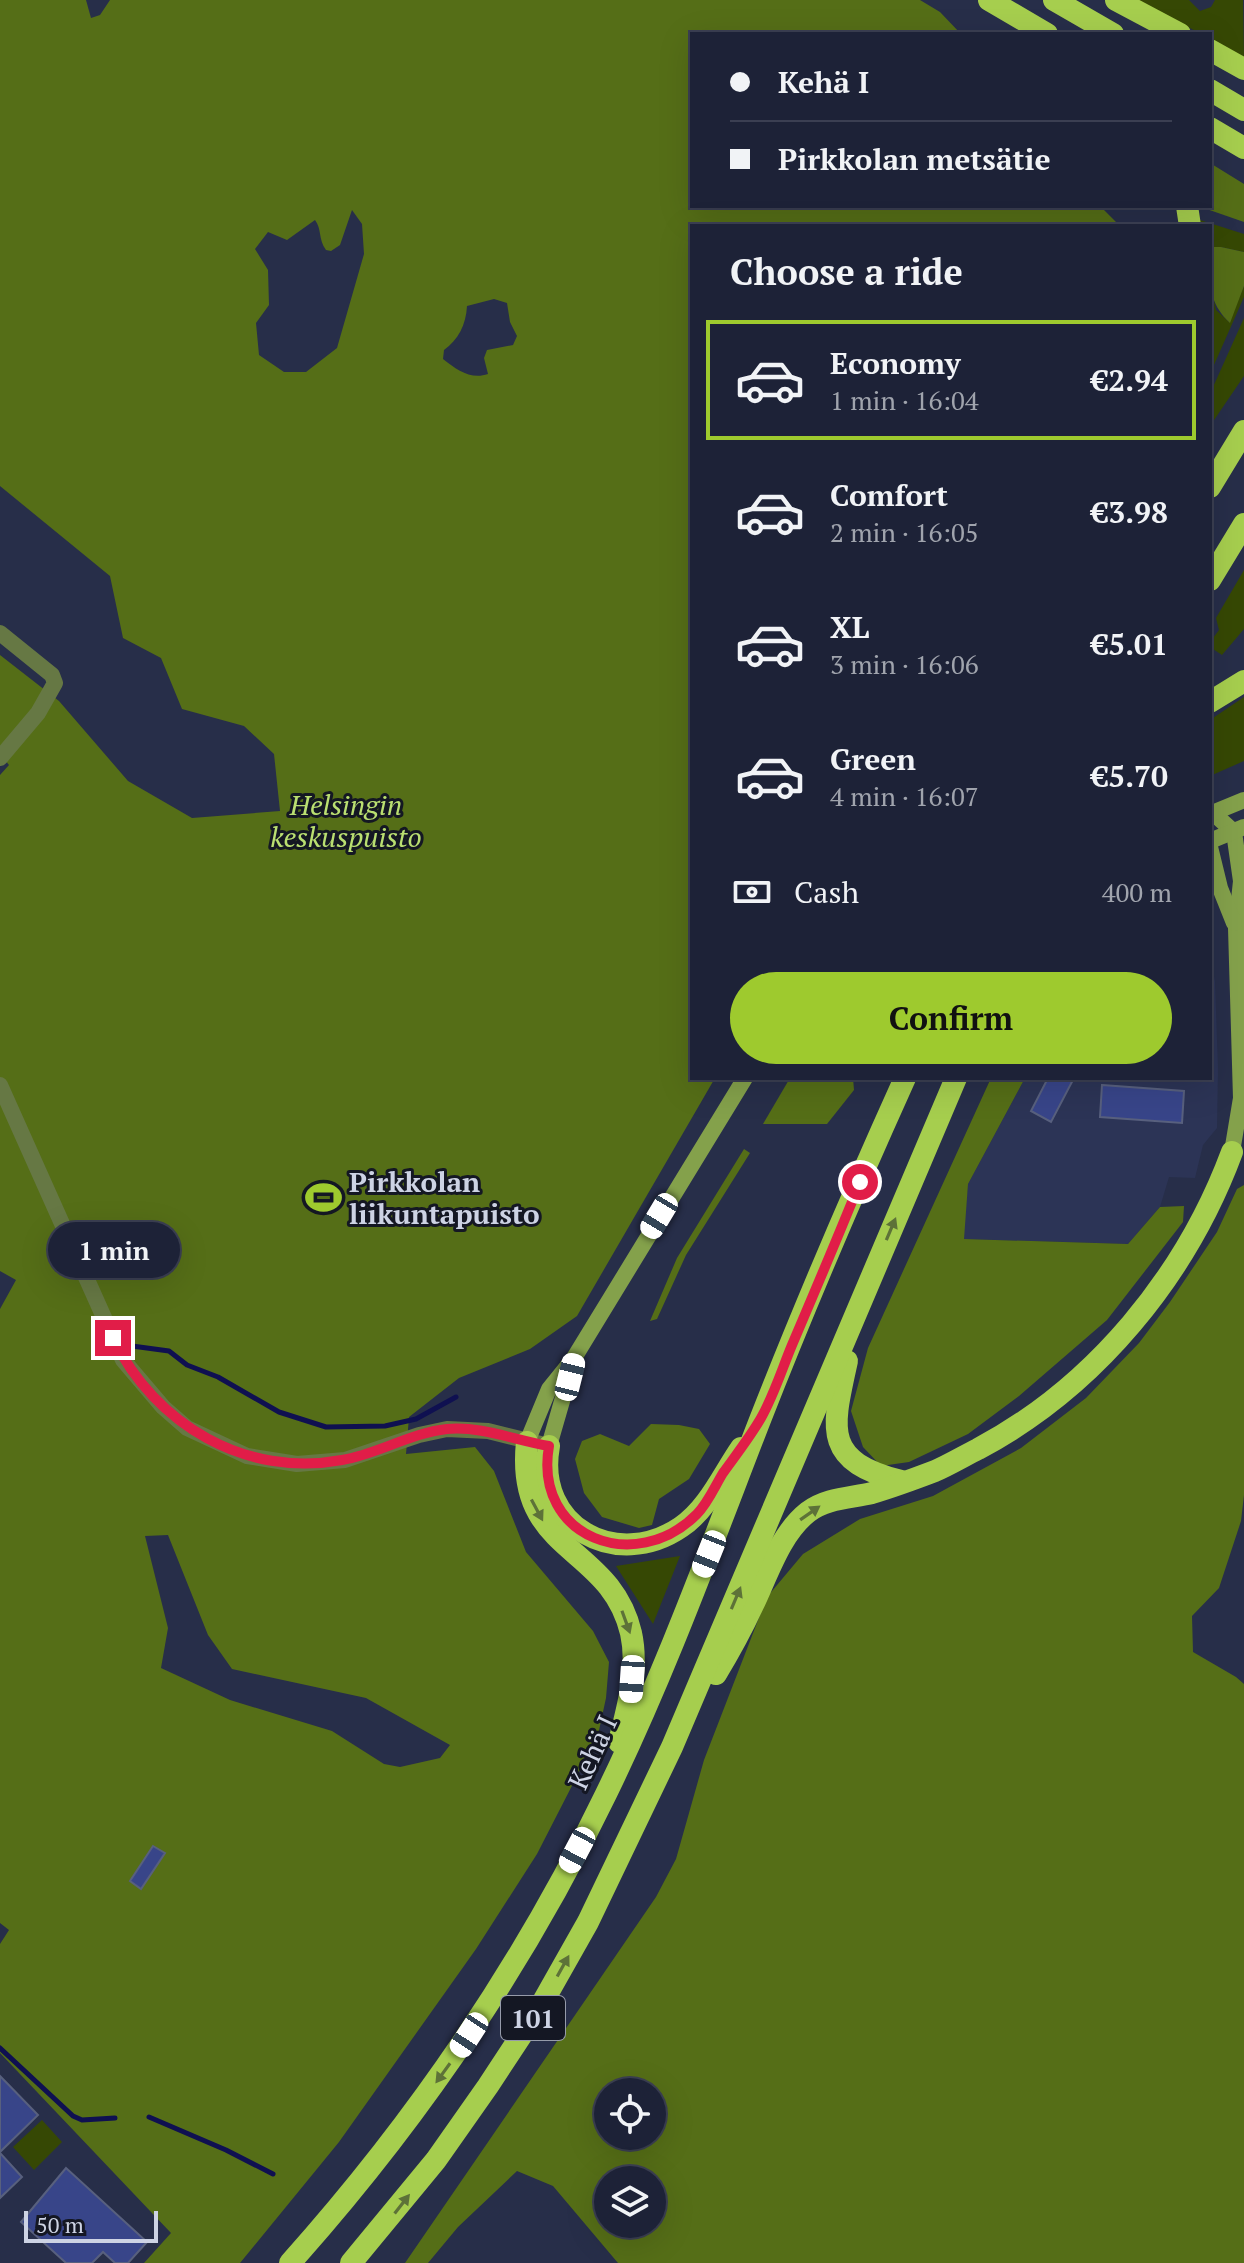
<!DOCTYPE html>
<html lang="en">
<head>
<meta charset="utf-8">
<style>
	:root { --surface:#1d2237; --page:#252a3f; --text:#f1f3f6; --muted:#a0a4ad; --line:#3b3f52; --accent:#9eca2e }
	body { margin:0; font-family:"PT Serif",serif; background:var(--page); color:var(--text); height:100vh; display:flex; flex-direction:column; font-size:30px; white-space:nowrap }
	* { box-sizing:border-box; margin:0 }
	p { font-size:26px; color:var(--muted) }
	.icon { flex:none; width:44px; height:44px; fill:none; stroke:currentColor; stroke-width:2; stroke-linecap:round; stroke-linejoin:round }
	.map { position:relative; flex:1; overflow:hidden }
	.sheet { position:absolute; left:690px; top:224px; width:522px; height:856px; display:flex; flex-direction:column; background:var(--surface); border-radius:0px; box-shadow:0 8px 32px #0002,0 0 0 2px var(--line) }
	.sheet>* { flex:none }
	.banner { position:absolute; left:690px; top:32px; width:522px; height:176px; border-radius:0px; box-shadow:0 8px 32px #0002,0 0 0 2px var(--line); display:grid; align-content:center; height:176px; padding:0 40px; background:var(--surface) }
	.fabs { position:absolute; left:594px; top:2078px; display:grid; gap:16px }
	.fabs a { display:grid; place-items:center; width:72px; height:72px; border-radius:50%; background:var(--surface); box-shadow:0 8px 32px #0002,0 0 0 2px var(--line); font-size:40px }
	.scale { position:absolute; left:24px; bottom:20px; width:134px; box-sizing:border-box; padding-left:8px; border:4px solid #cdd3e4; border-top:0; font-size:22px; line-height:28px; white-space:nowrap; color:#cdd3e4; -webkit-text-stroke:6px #141723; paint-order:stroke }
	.end { position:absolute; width:36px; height:36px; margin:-18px; border:10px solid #e11d48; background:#fff; box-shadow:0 0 0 4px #fff }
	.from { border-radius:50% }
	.bubble { position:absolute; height:56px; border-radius:28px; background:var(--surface); box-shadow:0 8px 32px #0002,0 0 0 2px var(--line); font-size:26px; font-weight:700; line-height:56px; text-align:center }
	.car { position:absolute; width:24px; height:48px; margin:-24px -12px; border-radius:10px; box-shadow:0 0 6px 2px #0007; background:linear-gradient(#fff 24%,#345 0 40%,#fff 0 76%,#345 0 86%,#fff 0) }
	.banner b { display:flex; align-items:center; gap:28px; height:76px; font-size:30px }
	.banner b+b { border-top:2px solid var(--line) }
	.banner i { width:20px; height:20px; background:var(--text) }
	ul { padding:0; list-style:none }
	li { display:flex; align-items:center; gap:24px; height:120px; margin:0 16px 12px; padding:0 24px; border:4px solid transparent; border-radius:0px }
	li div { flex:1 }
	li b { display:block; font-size:30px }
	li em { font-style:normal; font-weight:700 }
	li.on { border-color:var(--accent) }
	li>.icon { width:72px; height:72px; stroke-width:1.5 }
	h2 { padding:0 40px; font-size:36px; line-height:96px }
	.pay { display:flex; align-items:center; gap:20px; height:88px; padding:0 40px; font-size:30px }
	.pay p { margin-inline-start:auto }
	.action { display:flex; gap:16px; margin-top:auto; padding:16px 40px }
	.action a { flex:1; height:92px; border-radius:48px; background:var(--accent); color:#111; font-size:32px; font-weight:700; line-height:92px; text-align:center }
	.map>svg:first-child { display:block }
	.built { fill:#2c3456 }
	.green { fill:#364804 }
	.forest { fill:#556e17; fill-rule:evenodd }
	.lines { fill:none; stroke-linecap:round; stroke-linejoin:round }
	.stream { stroke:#0f1051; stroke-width:5 }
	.building { fill:#384589; stroke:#58607e; stroke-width:2 }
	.minor { stroke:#667844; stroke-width:16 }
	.secondary { stroke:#84a14b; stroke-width:16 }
	.trunk { stroke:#a6ce4e; stroke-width:22 }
	.oneway { fill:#5d7238 }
	.route { stroke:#e11d48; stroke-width:10 }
	.labels { text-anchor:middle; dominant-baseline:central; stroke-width:6; stroke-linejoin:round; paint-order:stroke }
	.shield { fill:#141723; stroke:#969baa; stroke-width:2 }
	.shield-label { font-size:26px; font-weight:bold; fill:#cdd3e4 }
	.park-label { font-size:28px; font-style:italic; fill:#badf71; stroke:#141723 }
	.poi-label { font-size:28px; font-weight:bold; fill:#cdd3e4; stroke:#141723; text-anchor:start }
	.street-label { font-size:28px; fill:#cdd3e4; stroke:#141723 }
</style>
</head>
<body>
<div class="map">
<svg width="1244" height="2263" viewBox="0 0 1244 2263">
	<rect width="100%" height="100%" fill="#272e49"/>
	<polygon class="built" points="1210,954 1215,982 1218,1069 1217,1128 1203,1145 1195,1178 1169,1177 1160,1207 1128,1244 963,1239 968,1184 1025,1078 1210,1078"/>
	<g class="green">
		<polygon points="1138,0 1189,0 1200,11 1211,7 1215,0 1243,0 1244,57 1210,39 1210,34 1201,34"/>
		<polygon points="1200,220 1244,234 1244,252 1221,247 1210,247 1210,226 1201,226"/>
		<polygon points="1210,283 1216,310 1229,322 1244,286 1244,297 1210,374"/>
		<polygon points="1244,318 1244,376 1210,426 1210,397 1213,387"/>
		<polygon points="1244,570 1244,629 1222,655 1210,647 1210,642 1219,630 1216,618"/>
		<polygon points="1244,697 1244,761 1210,776 1210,720"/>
		<polygon points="680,1556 653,1624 616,1566"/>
		<polygon points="42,2120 62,2142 34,2170 13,2147"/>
	</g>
	<g class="forest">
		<path d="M0 0H86L91 18 100 15 110 0H920L940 12 961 34H692V206H1100L1120 226H692V1078H715L577 1316 530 1349 459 1378 409 1417 406 1454 475 1447 494 1471 526 1552 593 1631 609 1662 606 1698 598 1735 537 1854 476 1949 339 2142 240 2263H144L171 2233 0 2053V1944L9 1930 0 1923V1309L16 1280 0 1271V775L9 765 0 754V655L59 701 128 781 192 818 280 811 274 754 244 726 182 709 161 658 123 638 110 576 0 486ZM352 210 362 224 364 254 337 348 306 372H284L259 355 256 323 269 305 268 270 255 249 268 232 287 240 315 220C322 229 318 239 326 250L331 251 340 245ZM494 299 507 303 510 322 517 336 513 345 487 350 484 358 488 374C471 380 457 370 443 359L444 350C458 340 466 325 467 306ZM168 1535 208 1635 232 1669 366 1698 450 1745 440 1758 400 1767 384 1764 332 1731 230 1700 161 1668 168 1628 145 1536Z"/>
		<polygon points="1210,163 1244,184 1244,222 1198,206 1210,206"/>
		<path d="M1210 247H1221L1244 252V286L1230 323C1206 301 1210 278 1210 247Z"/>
		<polygon points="790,1078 853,1078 854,1090 827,1124 763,1124"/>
		<polygon points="991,1078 1025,1078 968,1184 964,1239 1128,1244 1160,1207 1184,1206 1183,1222 1107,1320 1019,1396 968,1434 909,1462 881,1466 863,1447 851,1411 868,1348"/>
		<polygon points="744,1149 750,1153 686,1255 657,1319 650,1321 677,1258"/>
		<path d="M1244 1185V1495L1241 1521 1219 1588 1192 1616 1193 1652 1236 1677 1244 1684V2263H618L553 2186 517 2171 458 2227 428 2263H405L656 1897 676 1859 704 1760 767 1597 803 1554 860 1519 933 1496 1021 1448 1086 1398 1139 1343 1170 1302 1217 1232 1237 1189ZM608 2092H652V2136H608ZM608 2180H652V2224H608Z"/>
		<polygon points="651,1424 679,1425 699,1429 710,1444 689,1479 659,1499 652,1525 639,1528 602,1517 584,1493 575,1459 582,1441 600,1434 629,1446"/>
	</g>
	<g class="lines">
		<g class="stream">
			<polyline points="132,1346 169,1351 187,1365 218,1377 279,1412 326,1427 385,1426 416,1419 456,1397"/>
			<polyline points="0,2048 73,2116 82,2120 115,2118"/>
			<polyline points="149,2117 226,2150 273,2174"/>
		</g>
	</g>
	<g class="building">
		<polygon points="1048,1078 1074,1078 1051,1122 1031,1111"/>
		<polygon points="1102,1085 1184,1091 1182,1123 1100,1117"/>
		<polygon points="153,1846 165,1853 141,1889 130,1881"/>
		<polygon points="0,2076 38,2115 0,2152"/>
		<polygon points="0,2153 22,2177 0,2198"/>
		<polygon points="66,2168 147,2242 128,2263 115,2263 103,2252 92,2263 66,2263 21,2222"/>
	</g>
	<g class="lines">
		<g class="minor">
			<polyline points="0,633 52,675 55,683 38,713 0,758"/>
			<polyline points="0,1085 123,1360 163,1407 187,1428 247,1456 297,1464 345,1460 419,1435 447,1429 488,1431 549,1446"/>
		</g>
		<g class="secondary">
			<polyline points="1213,813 1234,832 1241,881 1236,928 1241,1098 1232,1152"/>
			<polyline points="1210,814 1244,800"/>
			<polyline points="1210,841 1244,827"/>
			<polyline points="1210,847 1220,888 1234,923"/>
			<polyline points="527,1442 549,1389 574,1358 745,1078"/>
			<polyline points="549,1446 573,1363"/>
		</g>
		<g class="trunk">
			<polyline points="989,0 1047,34"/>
			<polyline points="1054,0 1113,34"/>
			<polyline points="1116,0 1180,34"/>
			<polyline points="1210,50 1244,69"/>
			<polyline points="1210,90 1244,110"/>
			<polyline points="1210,128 1244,148"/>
			<polyline points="1187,206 1190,226"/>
			<polyline points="1210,487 1244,431"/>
			<polyline points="1210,580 1244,524"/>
			<polyline points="1210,702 1244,681"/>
			<path d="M847 1361C832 1429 822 1461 901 1481"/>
			<path d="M527 1442C515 1555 610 1543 631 1633 639 1669 628 1706 619 1742"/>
			<path d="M549 1446C534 1527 617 1571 681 1527 708 1509 723 1474 741 1448"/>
			<path d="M716 1674C730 1651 742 1629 753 1605 768 1574 780 1534 808 1512 826 1498 851 1498 872 1493 892 1487 914 1479 935 1471 949 1465 964 1456 978 1449 1095 1387 1186 1276 1232 1152"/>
			<path d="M290 2263C417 2121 523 1966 606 1794 665 1673 711 1546 760 1420 805 1305 854 1191 905 1078"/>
			<polyline points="351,2263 436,2160 488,2086 540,2007 588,1922 672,1747 956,1078"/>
		</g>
	</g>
	<defs><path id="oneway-solid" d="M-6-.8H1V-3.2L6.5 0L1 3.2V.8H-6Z" transform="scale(2)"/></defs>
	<g class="oneway">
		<use href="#oneway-solid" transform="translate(891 1229) rotate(-67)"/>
		<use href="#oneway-solid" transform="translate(537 1510) rotate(62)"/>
		<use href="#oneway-solid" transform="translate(810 1513) rotate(-35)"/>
		<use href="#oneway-solid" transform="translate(736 1598) rotate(-67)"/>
		<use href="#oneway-solid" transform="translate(626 1622) rotate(70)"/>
		<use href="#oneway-solid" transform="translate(563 1966) rotate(-61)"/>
		<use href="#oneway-solid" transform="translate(443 2073) rotate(126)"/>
		<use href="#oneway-solid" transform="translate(402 2204) rotate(-52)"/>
	</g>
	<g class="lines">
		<path class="route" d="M113 1338C155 1425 246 1478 342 1460 378 1454 410 1433 447 1429 482 1426 514 1440 549 1446 533 1538 636 1576 697 1514 708 1503 715 1486 723 1473 736 1455 750 1437 761 1418 774 1395 782 1369 792 1345 815 1291 838 1237 860 1182"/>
	</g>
	<defs>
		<symbol id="stadium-bare" viewBox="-9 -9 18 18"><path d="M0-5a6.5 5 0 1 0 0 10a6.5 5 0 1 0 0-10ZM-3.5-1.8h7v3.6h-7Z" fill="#9eca2e" stroke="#141723" stroke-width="2.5" paint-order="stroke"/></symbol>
	</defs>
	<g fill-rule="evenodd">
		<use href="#stadium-bare" x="298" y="1172" width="51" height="51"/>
	</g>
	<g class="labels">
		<rect class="shield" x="501" y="1996" width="64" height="44" rx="6"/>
		<g class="shield-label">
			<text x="533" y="2018">101</text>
		</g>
		<g class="park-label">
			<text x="346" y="804">Helsingin<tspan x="346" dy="32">keskuspuisto</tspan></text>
		</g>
		<g class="poi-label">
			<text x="349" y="1181">Pirkkolan<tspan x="349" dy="32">liikuntapuisto</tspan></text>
		</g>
		<g class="street-label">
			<text transform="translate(592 1752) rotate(-65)">Kehä I</text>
		</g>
	</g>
</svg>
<div class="fabs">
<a><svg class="icon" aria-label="locate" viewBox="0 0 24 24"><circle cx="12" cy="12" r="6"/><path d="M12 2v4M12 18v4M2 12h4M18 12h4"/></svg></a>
<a><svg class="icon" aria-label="layers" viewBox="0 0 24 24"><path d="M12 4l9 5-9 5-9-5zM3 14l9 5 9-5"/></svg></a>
</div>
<div class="scale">50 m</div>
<i class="end from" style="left:860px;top:1182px"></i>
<i class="end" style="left:113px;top:1338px"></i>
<div class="bubble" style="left:48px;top:1222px;width:132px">1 min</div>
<i class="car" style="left:659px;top:1216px;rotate:211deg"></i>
<i class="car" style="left:570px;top:1377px;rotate:14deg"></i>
<i class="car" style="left:709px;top:1554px;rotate:202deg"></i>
<i class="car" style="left:632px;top:1679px;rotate:184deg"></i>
<i class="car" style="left:577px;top:1850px;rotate:208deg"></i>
<i class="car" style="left:469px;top:2035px;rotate:213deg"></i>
<div class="banner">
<b><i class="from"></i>Kehä I</b>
<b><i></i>Pirkkolan metsätie</b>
</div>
<section class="sheet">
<h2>Choose a ride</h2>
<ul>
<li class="on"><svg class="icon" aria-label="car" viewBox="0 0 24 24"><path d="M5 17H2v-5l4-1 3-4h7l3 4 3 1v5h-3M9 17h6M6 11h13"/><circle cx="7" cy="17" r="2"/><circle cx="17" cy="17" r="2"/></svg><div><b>Economy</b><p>1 min · 16:04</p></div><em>€2.94</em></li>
<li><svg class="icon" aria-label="car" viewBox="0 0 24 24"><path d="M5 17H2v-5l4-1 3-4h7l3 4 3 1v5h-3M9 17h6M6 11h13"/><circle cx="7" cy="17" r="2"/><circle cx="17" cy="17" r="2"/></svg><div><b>Comfort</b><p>2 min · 16:05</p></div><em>€3.98</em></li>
<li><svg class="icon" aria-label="car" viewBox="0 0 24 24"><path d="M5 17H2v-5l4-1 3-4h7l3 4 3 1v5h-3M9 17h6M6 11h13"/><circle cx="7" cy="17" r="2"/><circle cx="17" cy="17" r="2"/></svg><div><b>XL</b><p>3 min · 16:06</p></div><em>€5.01</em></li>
<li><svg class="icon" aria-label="car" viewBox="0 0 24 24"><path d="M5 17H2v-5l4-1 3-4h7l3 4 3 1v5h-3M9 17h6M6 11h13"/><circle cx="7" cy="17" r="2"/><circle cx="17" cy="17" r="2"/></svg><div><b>Green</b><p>4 min · 16:07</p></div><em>€5.70</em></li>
</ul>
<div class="pay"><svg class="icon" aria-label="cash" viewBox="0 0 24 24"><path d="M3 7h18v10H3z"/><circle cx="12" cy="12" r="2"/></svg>Cash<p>400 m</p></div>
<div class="action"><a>Confirm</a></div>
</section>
</div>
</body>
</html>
